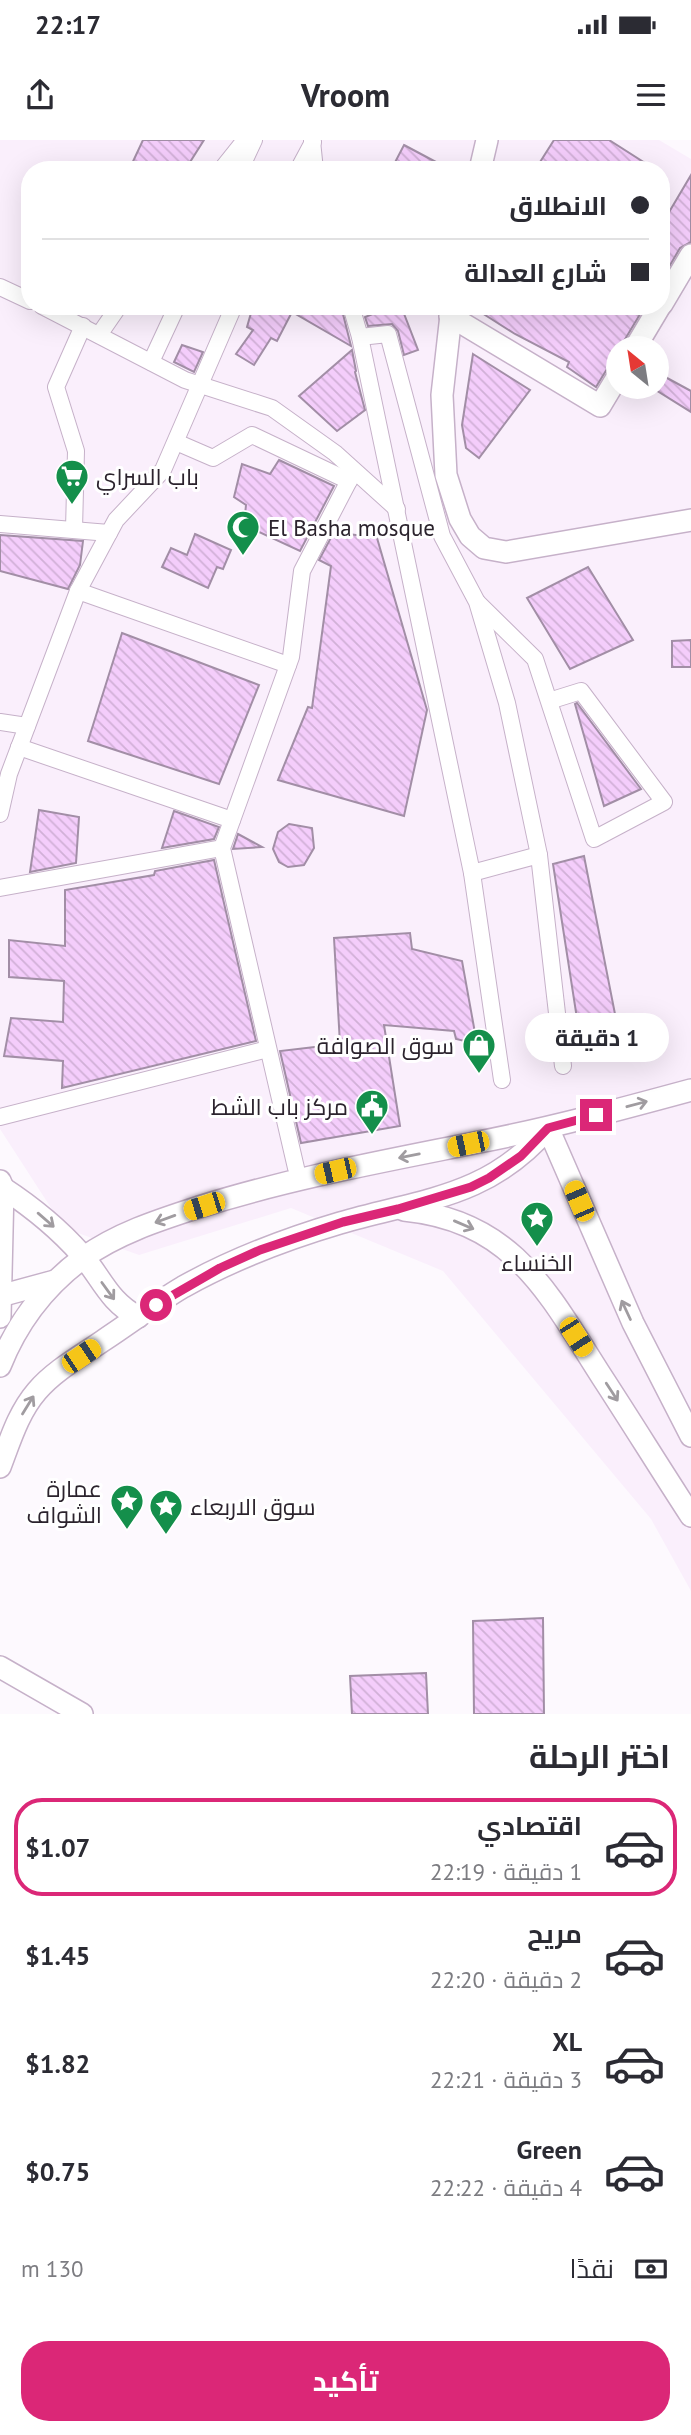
<!DOCTYPE html>
<html lang="ar">
<head>
<meta charset="utf-8">
<style>
	:root { --surface:#fff; --page:#f2f2f3; --text:#2b2b33; --muted:#7c7c81; --line:#e1e1e2; --accent:#db2777 }
	body { margin:0; font-family:"PT Sans",Cairo,sans-serif; background:var(--page); color:var(--text); direction:rtl; height:100vh; display:flex; flex-direction:column; font-size:26px; white-space:nowrap }
	* { box-sizing:border-box; margin:0 }
	p { font-size:23px; color:var(--muted) }
	.icon { flex:none; width:38px; height:38px; fill:none; stroke:currentColor; stroke-width:2; stroke-linecap:round; stroke-linejoin:round }
	.map { position:relative; height:1574px; overflow:hidden; direction:ltr }
	.panel { display:flex; flex-direction:column; background:var(--surface); flex:1 }
	.panel>* { flex:none }
	.top-card { position:absolute; left:21px; top:21px; width:649px; height:154px; border-radius:28px; box-shadow:0 7px 28px #0002; direction:rtl; display:grid; align-content:center; height:154px; padding:0 21px; background:var(--surface) }
	.needle { width:46px; rotate:330deg }
	.fabs { position:absolute; left:606px; top:196px; display:grid; gap:14px }
	.fabs a { display:grid; place-items:center; width:63px; height:63px; border-radius:50%; background:var(--surface); box-shadow:0 7px 28px #0002; font-size:35px }
	.end { position:absolute; width:32px; height:32px; margin:-16px; border:9px solid #db2777; background:#fff; box-shadow:0 0 0 4px #fff }
	.from { border-radius:50% }
	.bubble { position:absolute; height:49px; border-radius:24px; background:var(--surface); box-shadow:0 7px 28px #0002; font-size:23px; font-weight:700; line-height:49px; text-align:center; direction:rtl }
	.car { position:absolute; width:21px; height:42px; margin:-21px -10px; border-radius:9px; box-shadow:0 0 5px 2px #0007; background:linear-gradient(#f5c518 24%,#345 0 40%,#f5c518 0 76%,#345 0 86%,#f5c518 0) }
	.top-card b { display:flex; align-items:center; gap:24px; height:66px; font-size:26px }
	.top-card b+b { border-top:2px solid var(--line) }
	.top-card i { width:18px; height:18px; background:var(--text) }
	ul { padding:0; list-style:none }
	li { display:flex; align-items:center; gap:21px; height:98px; margin:0 14px 10px; padding:0 7px; border:4px solid transparent; border-radius:28px }
	li div { flex:1 }
	li b { display:block; font-size:26px }
	li em { font-style:normal; font-weight:700 }
	li.on { border-color:var(--accent) }
	li>.icon { width:63px; height:63px; stroke-width:1.5 }
	h2 { padding:0 21px; font-size:32px; line-height:84px }
	.pay { display:flex; align-items:center; gap:18px; height:77px; padding:0 21px; font-size:26px }
	.pay p { margin-inline-start:auto }
	.button { display:flex; gap:14px; margin-top:auto; padding:14px 21px }
	.button a { flex:1; height:80px; border-radius:28px; background:var(--accent); color:#fff; font-size:28px; font-weight:700; line-height:80px; text-align:center }
	.status { display:flex; justify-content:space-between; align-items:center; height:49px; padding:0 35px; background:var(--surface); direction:ltr }
	.status svg { height:19px; fill:currentColor }
	header { display:flex; justify-content:space-between; align-items:center; height:91px; padding:0 21px; background:var(--surface); font-size:32px; font-weight:700 }
	.map>svg:first-child { display:block }
	.built { fill:#faeffc; fill-rule:evenodd }
	.building { fill:url(#building-back-hatch); stroke:#a28ea6; stroke-width:2 }
	.lines { fill:none; stroke-linecap:round; stroke-linejoin:round }
	.pedestrian-casing { stroke:#c6b1c9; stroke-width:18 }
	.minor-casing { stroke:#c6b1c9; stroke-width:24 }
	.pedestrian { stroke:#fff; stroke-width:16 }
	.minor { stroke:#fff; stroke-width:21 }
	.oneway { stroke:#a09ca0 }
	.route { stroke:#db2777; stroke-width:9 }
	.labels { text-anchor:middle; dominant-baseline:central; stroke-width:6; stroke-linejoin:round; paint-order:stroke }
	.poi-label { font-size:23px; fill:#2b232d; stroke:#fff; text-anchor:start }
</style>
</head>
<body>
<div class="status"><b>22:17</b><svg viewBox="0 0 49 12"><path d="M0 12V9h3v3zM5 12V6h3v6zM10 12V3h3v9zM15 12V0h3v12zM26 1h20v11H26zM47 4h2v5h-2z"/></svg></div>
<header><svg class="icon" aria-label="menu" viewBox="0 0 24 24"><path d="M4 6h16M4 12h16M4 18h16"/></svg>Vroom<svg class="icon" aria-label="share" viewBox="0 0 24 24"><path d="M12 15V3M7 8l5-5 5 5M5 13v7h14v-7"/></svg></header>
<div class="map">
<svg width="691" height="1574" viewBox="0 0 691 1574">
	<defs>
		<pattern id="building-back-hatch" width="6" height="6" patternUnits="userSpaceOnUse" patternTransform="scale(1.75)"><rect width="6" height="6" fill="#f4cdfb"/><path d="M-1 5l2 2M0 0l6 6M5-1l2 2" fill="none" stroke="#d1b0d7"/></pattern>
	</defs>
	<rect width="100%" height="100%" fill="#fdf9fe"/>
	<path class="built" d="M0 0H659L691 19V1451L651 1379 443 1131 291 1068 139 1115 64 1088 0 989ZM30 30H662V166H30ZM618 208H656V247H618Z"/>
	<g class="building">
		<polygon points="143,0 204,0 185,30 129,30"/>
		<polygon points="554,0 609,0 656,30 535,30"/>
		<polygon points="404,5 451,30 391,30"/>
		<polygon points="691,35 691,102 680,108 662,139 662,84"/>
		<polygon points="253,166 341,166 351,206 292,172 277,201 271,198 254,225 236,214 253,190 247,187"/>
		<polygon points="393,166 401,166 418,210 404,215 398,191 392,184 368,186 365,177"/>
		<polygon points="471,166 645,166 624,201 622,208 618,208 618,223 607,229 596,247 567,227 569,222 515,194"/>
		<polygon points="182,205 203,212 194,232 174,222"/>
		<polygon points="352,210 356,231 355,232 365,270 337,291 299,256"/>
		<polygon points="473,214 530,250 479,318 466,308 462,285"/>
		<polygon points="656,232 691,251 691,272 651,247 656,247"/>
		<polygon points="279,320 334,346 300,411 244,385 246,365 234,357 242,324 270,334"/>
		<polygon points="334,392 377,398 427,570 404,676 278,640 308,567 312,568 331,426 319,420"/>
		<polygon points="195,394 231,410 223,429 217,427 208,448 162,427 171,408 187,415"/>
		<polygon points="0,395 83,401 80,425 68,449 0,431"/>
		<polygon points="588,427 633,500 570,529 527,458"/>
		<polygon points="122,493 259,545 219,644 88,601"/>
		<polygon points="691,500 691,527 672,527 672,501"/>
		<polygon points="577,563 641,649 604,666 575,564"/>
		<polygon points="39,670 79,677 76,723 30,732"/>
		<polygon points="174,671 219,687 214,699 162,708"/>
		<polygon points="289,684 312,688 314,708 304,725 288,727 279,722 273,709 278,692"/>
		<polygon points="238,694 262,707 233,709"/>
		<polygon points="584,716 615,874 578,885 553,724"/>
		<polygon points="214,720 256,901 62,948 63,921 4,916 11,878 63,882 64,841 9,837 9,800 65,806 65,750 154,735 155,731"/>
		<polygon points="410,793 412,809 462,821 477,904 456,899 454,891 384,885 400,986 301,1003 280,911 340,904 334,798"/>
		<polygon points="543,1478 544,1574 474,1574 473,1481"/>
		<polygon points="426,1533 428,1574 352,1574 350,1536"/>
	</g>
	<g class="lines">
		<defs>
			<g id="pedestrian">
				<polyline points="312,1 315,30"/>
				<polyline points="221,30 245,0"/>
				<polyline points="240,30 254,0"/>
				<polyline points="298,30 313,2"/>
				<polyline points="0,147 30,161"/>
				<polyline points="42,166 185,240 272,268 335,313 397,369"/>
				<polyline points="351,166 360,197 472,733 502,940"/>
				<polyline points="99,195 119,166"/>
				<polyline points="360,197 388,194 442,396 477,462 507,563 539,715 563,926"/>
				<polyline points="151,222 177,166"/>
				<polyline points="176,302 213,318 252,295 349,341"/>
				<polyline points="0,384 109,393"/>
				<polyline points="74,389 76,311 56,247 83,186"/>
				<polyline points="78,451 288,525"/>
				<polyline points="478,463 535,519 594,699 664,662 581,551 549,561"/>
				<polyline points="0,582 27,586"/>
				<polyline points="19,607 232,680"/>
				<polyline points="0,674 9,634 78,451 116,380 163,330 234,166"/>
				<polyline points="472,733 539,715"/>
				<polyline points="0,748 222,708"/>
				<polyline points="0,977 268,909"/>
				<polyline points="296,1028 222,708 291,517 302,431 354,331"/>
			</g>
			<g id="minor">
				<polyline points="480,30 487,0"/>
				<polyline points="662,164 691,115"/>
				<polyline points="452,166 442,255 446,335 460,379 470,396 484,408 506,412 691,380"/>
				<polyline points="450,176 600,266 618,236"/>
				<polyline points="635,208 660,166"/>
				<polyline points="548,988 633,1183 691,1296"/>
				<polyline points="0,1041 3,1048 0,1177"/>
				<path d="M3 1048C32 1067 58 1088 81 1114 102 1138 108 1161 138 1177"/>
				<path d="M404 1070C514 1081 548 1153 602 1237 632 1283 661 1330 691 1376"/>
				<polyline points="0,1156 55,1141"/>
				<path d="M0 1226C17 1183 45 1146 83 1118 118 1093 159 1080 199 1067 291 1038 385 1021 479 1002 551 988 621 969 691 950"/>
				<path d="M0 1327C10 1301 18 1273 37 1251 55 1230 81 1216 104 1200 130 1183 156 1163 183 1147 233 1119 286 1099 340 1083 422 1059 488 1058 548 988"/>
				<polyline points="0,1527 82,1574"/>
			</g>
		</defs>
		<use href="#pedestrian" class="pedestrian-casing"/>
		<use href="#minor" class="minor-casing"/>
		<use href="#pedestrian" class="pedestrian"/>
		<use href="#minor" class="minor"/>
	</g>
	<defs><path id="oneway-shaft" d="M-6 0H5M1.5-3L5.5 0L1.5 3" fill="none" stroke-width="1.6" stroke-linecap="round" stroke-linejoin="round" transform="scale(1.75)"/></defs>
	<g class="oneway">
		<use href="#oneway-shaft" transform="translate(637 964) rotate(-15)"/>
		<use href="#oneway-shaft" transform="translate(409 1016) rotate(169)"/>
		<use href="#oneway-shaft" transform="translate(165 1079) rotate(160)"/>
		<use href="#oneway-shaft" transform="translate(46 1080) rotate(41)"/>
		<use href="#oneway-shaft" transform="translate(464 1085) rotate(23)"/>
		<use href="#oneway-shaft" transform="translate(108 1151) rotate(54)"/>
		<use href="#oneway-shaft" transform="translate(626 1170) rotate(-115)"/>
		<use href="#oneway-shaft" transform="translate(612 1252) rotate(57)"/>
		<use href="#oneway-shaft" transform="translate(28 1265) rotate(-58)"/>
	</g>
	<g class="lines">
		<polyline class="route" points="156,1165 220,1128 260,1110 343,1082 398,1069 471,1047 489,1038 521,1016 548,988 596,975"/>
	</g>
	<defs>
		<symbol id="supermarket-pin" viewBox="-11 -11 22 30"><path d="M0 17L-7.5 6A9.5 9.5 0 1 1 7.5 6Z" fill="#148f4b" stroke="#fff"/><path d="M-6-5.5h2.5l.6 2H6L4.5 2H-2.5L-4.4-4H-6ZM-1.5 3.2a1.3 1.3 0 1 0 .1 0ZM3 3.2a1.3 1.3 0 1 0 .1 0Z" fill="#fff"/></symbol>
		<symbol id="mosque-pin" viewBox="-11 -11 22 30"><path d="M0 17L-7.5 6A9.5 9.5 0 1 1 7.5 6Z" fill="#148f4b" stroke="#fff"/><path d="M3.5-4.9A6 6 0 1 0 3.5 4.9A5 5 0 1 1 3.5-4.9Z" fill="#fff"/></symbol>
		<symbol id="shop-pin" viewBox="-11 -11 22 30"><path d="M0 17L-7.5 6A9.5 9.5 0 1 1 7.5 6Z" fill="#148f4b" stroke="#fff"/><path d="M-5-2.5h2.3a2.7 3.5 0 0 1 5.4 0H5L5.5 6h-11ZM-1.5-2.5h3a1.5 2.3 0 0 0-3 0Z" fill="#fff"/></symbol>
		<symbol id="civic-pin" viewBox="-11 -11 22 30"><path d="M0 17L-7.5 6A9.5 9.5 0 1 1 7.5 6Z" fill="#148f4b" stroke="#fff"/><path d="M-.6-6.5H3V-4.5H.6V-3L4-1V1h2V6H-6V1h2V-1L-.6-3ZM-1.2 2.5V6h2.4V2.5Z" fill="#fff"/></symbol>
		<symbol id="sight-pin" viewBox="-11 -11 22 30"><path d="M0 17L-7.5 6A9.5 9.5 0 1 1 7.5 6Z" fill="#148f4b" stroke="#fff"/><path d="M0-6L1.8-2.2L6-1.7L2.9 1.2L3.7 5.4L0 3.3L-3.7 5.4L-2.9 1.2L-6-1.7L-1.8-2.2Z" fill="#fff"/></symbol>
	</defs>
	<g fill-rule="evenodd">
		<use href="#supermarket-pin" x="53" y="317" width="38" height="52"/>
		<use href="#mosque-pin" x="224" y="368" width="38" height="52"/>
		<use href="#shop-pin" x="460" y="886" width="38" height="52"/>
		<use href="#civic-pin" x="353" y="947" width="38" height="52"/>
		<use href="#sight-pin" x="518" y="1059" width="38" height="52"/>
		<use href="#sight-pin" x="108" y="1342" width="38" height="52"/>
		<use href="#sight-pin" x="147" y="1347" width="38" height="52"/>
	</g>
	<g class="labels">
		<g class="poi-label">
			<text x="96" y="336">باب السراي</text>
			<text x="268" y="387">El Basha mosque</text>
			<text x="454" y="905" text-anchor="end">سوق الصوافة</text>
			<text x="348" y="966" text-anchor="end">مركز باب الشط</text>
			<text x="537" y="1122" text-anchor="middle">الخنساء</text>
			<text x="102" y="1348" text-anchor="end">عمارة<tspan x="102" dy="26">الشواف</tspan></text>
			<text x="190" y="1366">سوق الاربعاء</text>
		</g>
	</g>
</svg>
<div class="fabs">
<a><svg class="needle" viewBox="-14 -14 28 28"><path d="M0-13l5 13h-10z" fill="#e53935"/><path d="M0 13l5-13h-10z" fill="#7c7c81"/></svg></a>
</div>
<i class="end from" style="left:156px;top:1165px"></i>
<i class="end" style="left:596px;top:975px"></i>
<div class="bubble" style="left:525px;top:873px;width:144px">1 دقيقة</div>
<i class="car" style="left:468px;top:1004px;rotate:258deg"></i>
<i class="car" style="left:335px;top:1031px;rotate:257deg"></i>
<i class="car" style="left:579px;top:1061px;rotate:337deg"></i>
<i class="car" style="left:204px;top:1066px;rotate:252deg"></i>
<i class="car" style="left:576px;top:1197px;rotate:147deg"></i>
<i class="car" style="left:81px;top:1216px;rotate:56deg"></i>
<div class="top-card">
<b><i class="from"></i>الانطلاق</b>
<b><i></i>شارع العدالة</b>
</div>
</div>
<section class="panel">
<h2>اختر الرحلة</h2>
<ul>
<li class="on"><svg class="icon" aria-label="car" viewBox="0 0 24 24"><path d="M5 17H2v-5l4-1 3-4h7l3 4 3 1v5h-3M9 17h6M6 11h13"/><circle cx="7" cy="17" r="2"/><circle cx="17" cy="17" r="2"/></svg><div><b>اقتصادي</b><p>1 دقيقة · 22:19</p></div><em>$1.07</em></li>
<li><svg class="icon" aria-label="car" viewBox="0 0 24 24"><path d="M5 17H2v-5l4-1 3-4h7l3 4 3 1v5h-3M9 17h6M6 11h13"/><circle cx="7" cy="17" r="2"/><circle cx="17" cy="17" r="2"/></svg><div><b>مريح</b><p>2 دقيقة · 22:20</p></div><em>$1.45</em></li>
<li><svg class="icon" aria-label="car" viewBox="0 0 24 24"><path d="M5 17H2v-5l4-1 3-4h7l3 4 3 1v5h-3M9 17h6M6 11h13"/><circle cx="7" cy="17" r="2"/><circle cx="17" cy="17" r="2"/></svg><div><b>XL</b><p>3 دقيقة · 22:21</p></div><em>$1.82</em></li>
<li><svg class="icon" aria-label="car" viewBox="0 0 24 24"><path d="M5 17H2v-5l4-1 3-4h7l3 4 3 1v5h-3M9 17h6M6 11h13"/><circle cx="7" cy="17" r="2"/><circle cx="17" cy="17" r="2"/></svg><div><b>Green</b><p>4 دقيقة · 22:22</p></div><em>$0.75</em></li>
</ul>
<div class="pay"><svg class="icon" aria-label="cash" viewBox="0 0 24 24"><path d="M3 7h18v10H3z"/><circle cx="12" cy="12" r="2"/></svg>نقدًا<p>130 m</p></div>
<div class="button"><a>تأكيد</a></div>
</section>
</body>
</html>
